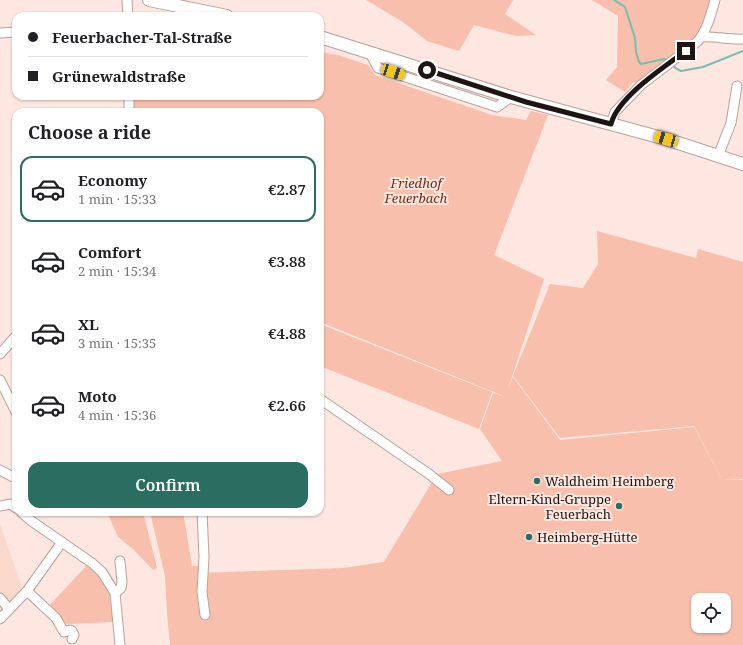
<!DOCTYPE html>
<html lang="en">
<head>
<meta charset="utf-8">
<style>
	:root { --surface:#fff; --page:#f2f2f2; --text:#202124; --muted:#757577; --line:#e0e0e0; --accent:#296e61 }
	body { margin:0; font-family:"Noto Serif",serif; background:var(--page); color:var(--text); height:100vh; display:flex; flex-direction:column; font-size:15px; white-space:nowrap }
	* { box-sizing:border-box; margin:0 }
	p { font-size:13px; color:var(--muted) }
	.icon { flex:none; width:22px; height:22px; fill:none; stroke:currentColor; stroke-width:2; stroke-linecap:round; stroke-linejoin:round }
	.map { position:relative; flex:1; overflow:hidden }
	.sheet { position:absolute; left:12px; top:108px; width:312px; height:408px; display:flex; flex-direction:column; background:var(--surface); border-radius:12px; box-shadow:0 1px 3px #0004 }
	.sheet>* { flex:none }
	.guide { position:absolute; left:12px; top:12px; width:312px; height:88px; border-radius:12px; box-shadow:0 1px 3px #0004; display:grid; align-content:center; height:88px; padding:0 16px; background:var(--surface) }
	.tools { position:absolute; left:691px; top:593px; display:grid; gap:8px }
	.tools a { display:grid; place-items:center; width:40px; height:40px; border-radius:8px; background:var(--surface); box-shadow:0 1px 3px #0004; font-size:20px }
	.end { position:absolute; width:18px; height:18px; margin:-9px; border:5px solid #1e1512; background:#fff; box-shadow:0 0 0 2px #fff }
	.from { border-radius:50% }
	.car { position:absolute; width:12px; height:24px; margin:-12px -6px; border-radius:5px; box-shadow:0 0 3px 1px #0007; background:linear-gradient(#f5c518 24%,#345 0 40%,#f5c518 0 76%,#345 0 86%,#f5c518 0) }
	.guide b { display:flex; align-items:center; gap:14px; height:38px; font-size:15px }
	.guide b+b { border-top:1px solid var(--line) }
	.guide i { width:10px; height:10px; background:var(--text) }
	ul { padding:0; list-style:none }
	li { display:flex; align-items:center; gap:12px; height:66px; margin:0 8px 6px; padding:0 8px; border:2px solid transparent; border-radius:12px }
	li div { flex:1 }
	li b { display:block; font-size:15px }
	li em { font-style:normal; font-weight:600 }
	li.active { border-color:var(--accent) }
	li>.icon { width:36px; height:36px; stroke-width:1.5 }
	h2 { padding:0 16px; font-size:18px; line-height:48px }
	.cta { display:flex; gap:8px; margin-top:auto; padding:8px 16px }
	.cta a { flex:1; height:46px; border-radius:12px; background:var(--accent); color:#fff; font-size:16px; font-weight:600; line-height:46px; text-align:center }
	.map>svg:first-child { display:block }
	.built { fill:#fbd8cc }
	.green { fill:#f8bfad; fill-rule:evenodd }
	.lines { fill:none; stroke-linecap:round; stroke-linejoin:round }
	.stream { stroke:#76beae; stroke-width:2 }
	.minor-casing { stroke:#bba199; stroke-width:11 }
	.major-casing { stroke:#bba199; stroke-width:14 }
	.minor { stroke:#fff; stroke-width:9 }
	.major { stroke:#fff; stroke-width:12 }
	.route { stroke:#1e1512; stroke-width:5 }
	.poi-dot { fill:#296e61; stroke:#fde7e0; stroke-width:1.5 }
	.labels { text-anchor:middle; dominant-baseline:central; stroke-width:4; stroke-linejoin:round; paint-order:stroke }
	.park-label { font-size:13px; font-style:italic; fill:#722c14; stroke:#fde7e0 }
	.poi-label { font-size:13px; fill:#1e1512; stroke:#fde7e0; text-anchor:start }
</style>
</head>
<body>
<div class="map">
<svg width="743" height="645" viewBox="0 0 743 645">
	<rect width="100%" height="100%" fill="#fde7e0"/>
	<polygon class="built" points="0,524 22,588 0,614"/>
	<g class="green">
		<polygon points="366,0 513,0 505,14 536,35 516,36 474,25 459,51 427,41 403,22"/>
		<polygon points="592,0 712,0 700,34 641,88 633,82 625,92 606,80 617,67 618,16"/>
		<path d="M320 52 338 55 368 65 375 75 492 115 526 120 531 111 548 115 494 255 544 279 508 389 513 377 560 440 694 427 722 480H743V645H170L167 613 165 576 150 512H183L192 566H200V573L343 568 384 562 437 474 502 461 480 429 493 393 506 397 320 322V112H130V96H320ZM698 600H724V626H698Z"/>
		<polygon points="597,231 696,258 698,249 743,262 743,479 722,480 694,426 560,438 513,376 550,284 583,288 598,264"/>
		<polygon points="320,324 492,392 479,429 320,366"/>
		<polygon points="107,512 143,512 157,568 153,570 133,549 118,537"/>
		<polygon points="88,564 100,576 113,597 115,622 66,624 49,606"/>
	</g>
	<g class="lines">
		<g class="stream">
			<polyline points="614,0 625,7 635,38 636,52 639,62 641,64 664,59 667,60"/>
			<polyline points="672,65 677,69 681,71 703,67 743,51"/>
		</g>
		<defs>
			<g id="minor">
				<polyline points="127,0 128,16"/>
				<polyline points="0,33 16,32"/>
				<path d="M702 37C716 36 729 40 743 39"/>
				<polyline points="370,53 378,68 497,107 511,97"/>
				<polyline points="129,96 129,112"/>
				<path d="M611 124 615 112 641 85 697 42C707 31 711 14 715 0"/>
				<polyline points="718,156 731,123 737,86"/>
				<polyline points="0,354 15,337 16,337"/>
				<polyline points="0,380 16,412"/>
				<polyline points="320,399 429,474 449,490"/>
				<polyline points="0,470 13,477"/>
				<polyline points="0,506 11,504 16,508"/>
				<polyline points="21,512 30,520 92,563 102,572 115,593 120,645"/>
				<polyline points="202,512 204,557 202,592 205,615"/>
				<polyline points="27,591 56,618 64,632 70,630 72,631 74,635 72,639"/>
				<polyline points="115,593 121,588 122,582 120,561"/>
				<polyline points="0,598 9,609"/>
				<polyline points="0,619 27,591 62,542"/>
			</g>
			<g id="major">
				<polyline points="149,0 227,16"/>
				<polyline points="320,37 511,97 666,139 743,164"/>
			</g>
		</defs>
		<use href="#minor" class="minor-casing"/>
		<use href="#major" class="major-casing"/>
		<use href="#minor" class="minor"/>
		<use href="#major" class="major"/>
	</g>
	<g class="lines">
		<path class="route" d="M427 70 526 102 611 124C618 97 664 67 686 51"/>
	</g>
	<g class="poi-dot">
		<circle cx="537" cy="481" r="4"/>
		<circle cx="619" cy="506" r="4"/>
		<circle cx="529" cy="537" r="4"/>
	</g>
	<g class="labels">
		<g class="park-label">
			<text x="416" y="183">Friedhof<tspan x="416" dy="15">Feuerbach</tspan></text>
		</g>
		<g class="poi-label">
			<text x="545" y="481">Waldheim Heimberg</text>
			<text x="611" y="499" text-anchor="end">Eltern-Kind-Gruppe<tspan x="611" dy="15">Feuerbach</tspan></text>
			<text x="537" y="537">Heimberg-Hütte</text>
		</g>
	</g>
</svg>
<div class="tools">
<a><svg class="icon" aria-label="locate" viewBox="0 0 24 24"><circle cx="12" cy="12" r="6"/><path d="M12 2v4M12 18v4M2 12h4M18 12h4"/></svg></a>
</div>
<i class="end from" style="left:427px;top:70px"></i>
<i class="end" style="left:686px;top:51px"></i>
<i class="car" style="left:393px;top:72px;rotate:108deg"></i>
<i class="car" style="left:666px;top:139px;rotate:286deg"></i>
<div class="guide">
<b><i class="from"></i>Feuerbacher-Tal-Straße</b>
<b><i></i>Grünewaldstraße</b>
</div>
<section class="sheet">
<h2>Choose a ride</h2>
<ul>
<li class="active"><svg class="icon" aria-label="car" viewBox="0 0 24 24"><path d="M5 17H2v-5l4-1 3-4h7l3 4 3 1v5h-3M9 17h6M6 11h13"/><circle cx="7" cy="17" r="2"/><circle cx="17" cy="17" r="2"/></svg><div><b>Economy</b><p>1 min · 15:33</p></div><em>€2.87</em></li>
<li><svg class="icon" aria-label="car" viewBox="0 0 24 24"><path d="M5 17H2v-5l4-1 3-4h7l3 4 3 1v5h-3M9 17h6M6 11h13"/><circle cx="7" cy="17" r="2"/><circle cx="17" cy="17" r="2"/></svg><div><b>Comfort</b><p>2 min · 15:34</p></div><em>€3.88</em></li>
<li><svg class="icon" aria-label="car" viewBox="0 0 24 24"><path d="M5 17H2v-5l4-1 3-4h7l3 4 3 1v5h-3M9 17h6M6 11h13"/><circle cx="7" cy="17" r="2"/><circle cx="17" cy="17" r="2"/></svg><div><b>XL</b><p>3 min · 15:35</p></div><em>€4.88</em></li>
<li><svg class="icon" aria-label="car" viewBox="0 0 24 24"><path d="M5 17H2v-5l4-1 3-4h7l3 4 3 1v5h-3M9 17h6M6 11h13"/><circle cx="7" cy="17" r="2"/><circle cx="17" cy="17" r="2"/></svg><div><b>Moto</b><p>4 min · 15:36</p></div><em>€2.66</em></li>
</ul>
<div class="cta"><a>Confirm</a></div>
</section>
</div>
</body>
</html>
